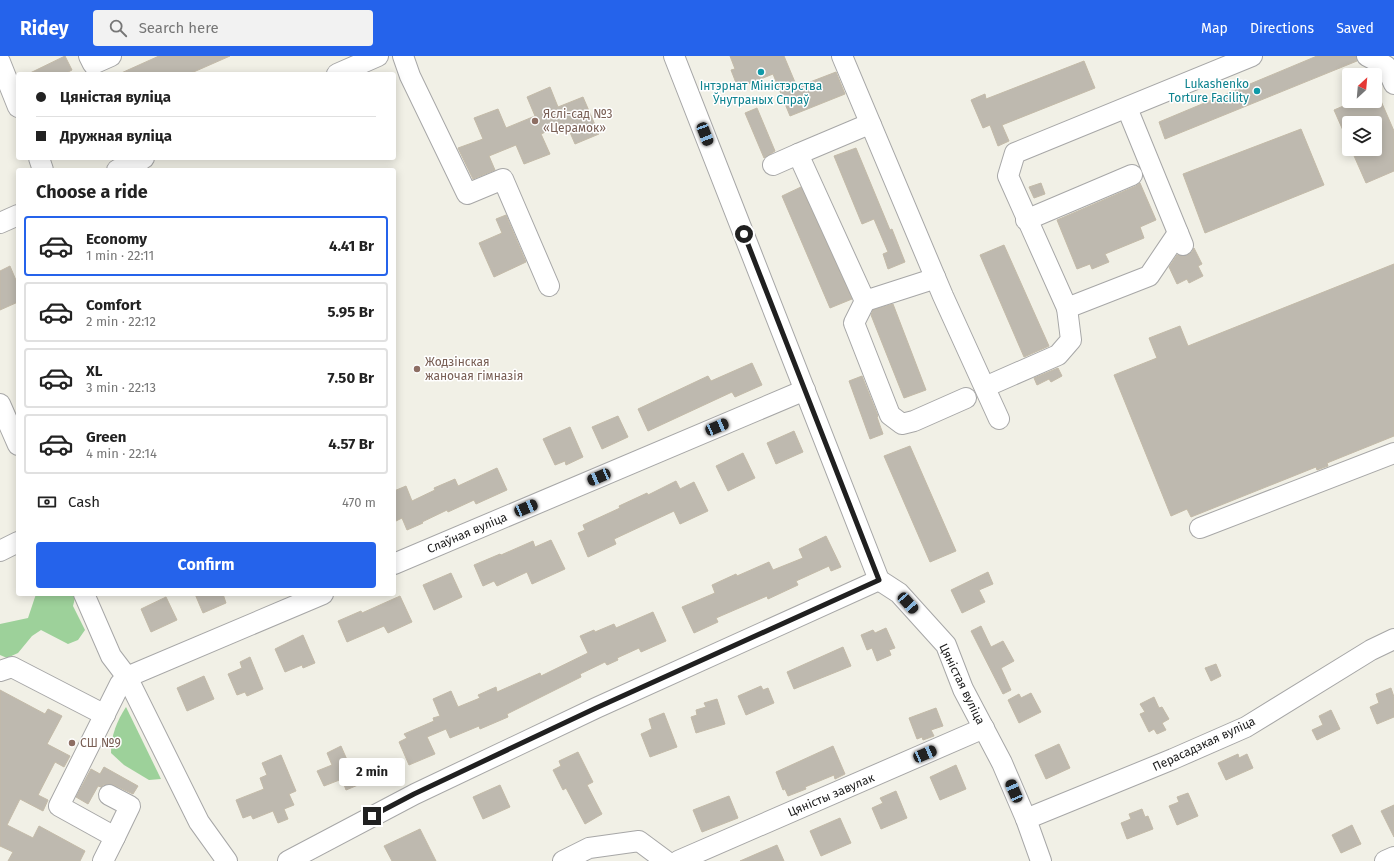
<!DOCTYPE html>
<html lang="en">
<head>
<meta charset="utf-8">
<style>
	:root { --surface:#fff; --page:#f2f2f2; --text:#222; --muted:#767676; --line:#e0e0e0; --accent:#2563eb }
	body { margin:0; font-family:"Fira Sans",sans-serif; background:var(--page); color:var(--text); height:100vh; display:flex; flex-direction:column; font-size:15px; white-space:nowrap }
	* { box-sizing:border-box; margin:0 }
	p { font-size:13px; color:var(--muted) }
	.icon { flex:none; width:22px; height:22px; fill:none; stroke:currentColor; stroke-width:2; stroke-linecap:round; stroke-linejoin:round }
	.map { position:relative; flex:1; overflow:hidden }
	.drawer { position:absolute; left:16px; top:112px; width:380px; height:428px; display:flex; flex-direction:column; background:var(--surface); border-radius:4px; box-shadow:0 2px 10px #0003 }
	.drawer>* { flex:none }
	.top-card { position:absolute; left:16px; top:16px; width:380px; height:88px; border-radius:4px; box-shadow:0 2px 10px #0003; display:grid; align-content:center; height:88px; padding:0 20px; background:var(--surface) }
	.needle { width:26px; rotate:26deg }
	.fabs { position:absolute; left:1342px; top:12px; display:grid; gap:8px }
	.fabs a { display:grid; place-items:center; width:40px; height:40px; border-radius:4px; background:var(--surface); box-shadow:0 2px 10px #0003; font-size:20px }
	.end { position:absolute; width:18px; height:18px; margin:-9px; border:5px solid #202020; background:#fff; box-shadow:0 0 0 2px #fff }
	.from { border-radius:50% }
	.bubble { position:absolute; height:28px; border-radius:4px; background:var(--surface); box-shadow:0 2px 10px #0003; font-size:13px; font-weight:700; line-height:28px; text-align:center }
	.car { position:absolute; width:12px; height:24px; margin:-12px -6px; border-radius:5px; box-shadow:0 0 3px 1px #0007; background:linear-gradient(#222 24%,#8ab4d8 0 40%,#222 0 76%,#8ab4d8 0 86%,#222 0) }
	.top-card b { display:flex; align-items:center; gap:14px; height:38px; font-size:15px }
	.top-card b+b { border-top:1px solid var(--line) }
	.top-card i { width:10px; height:10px; background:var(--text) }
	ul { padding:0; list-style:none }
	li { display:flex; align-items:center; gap:12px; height:60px; margin:0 8px 6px; padding:0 12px; border:2px solid var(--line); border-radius:4px }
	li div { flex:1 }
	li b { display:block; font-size:15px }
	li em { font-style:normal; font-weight:700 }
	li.selected { border-color:var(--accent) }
	li>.icon { width:36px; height:36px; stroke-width:1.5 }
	h2 { padding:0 20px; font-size:18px; line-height:48px }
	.pay { display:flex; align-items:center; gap:10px; height:44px; padding:0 20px; font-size:15px }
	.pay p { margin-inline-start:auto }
	.button { display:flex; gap:8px; margin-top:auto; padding:8px 20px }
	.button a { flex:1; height:46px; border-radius:4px; background:var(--accent); color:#fff; font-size:16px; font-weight:700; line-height:46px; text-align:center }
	header { display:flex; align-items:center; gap:24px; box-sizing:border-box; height:56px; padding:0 20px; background:var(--accent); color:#fff }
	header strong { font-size:19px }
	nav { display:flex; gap:22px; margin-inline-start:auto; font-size:14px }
	.search { width:280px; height:36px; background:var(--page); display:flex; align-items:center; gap:10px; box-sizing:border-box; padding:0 14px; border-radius:4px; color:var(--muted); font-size:15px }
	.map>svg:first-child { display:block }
	.forest { fill:#9dd19a }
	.building { fill:#beb9af; stroke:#c3baa8 }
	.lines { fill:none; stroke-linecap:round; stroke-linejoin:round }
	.minor-casing { stroke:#a7a7a7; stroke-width:22 }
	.minor { stroke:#fff; stroke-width:20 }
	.route { stroke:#202020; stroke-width:5 }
	.culture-dot { fill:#0f9aa8; stroke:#fff; stroke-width:1.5 }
	.education-dot { fill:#8d6e63; stroke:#fff; stroke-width:1.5 }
	.labels { text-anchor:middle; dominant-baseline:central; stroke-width:3; stroke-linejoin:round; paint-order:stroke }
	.culture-label { font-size:12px; fill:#0d838f; stroke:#fff; text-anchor:end }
	.education-label { font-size:12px; fill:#785e54; stroke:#fff; text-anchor:start }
	.street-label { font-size:12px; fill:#202020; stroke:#fff }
</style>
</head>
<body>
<header>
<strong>Ridey</strong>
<div class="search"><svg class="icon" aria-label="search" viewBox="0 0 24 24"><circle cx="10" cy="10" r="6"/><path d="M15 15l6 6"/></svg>Search here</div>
<nav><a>Map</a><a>Directions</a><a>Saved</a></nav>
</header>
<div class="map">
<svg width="1394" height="805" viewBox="0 0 1394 805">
	<rect width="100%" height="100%" fill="#f1f0e6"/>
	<g class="forest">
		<polygon points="36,538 76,538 73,550 85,574 78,584 68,588 41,574 32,580 18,597 7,602 0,599 0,568 28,562"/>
		<path d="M126 651 161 723 149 724 124 709 111 697C111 679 117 665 126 651Z"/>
	</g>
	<g class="building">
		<polygon points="65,0 72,14 64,18 28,18"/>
		<polygon points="159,0 230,0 189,18 119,18"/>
		<polygon points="730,0 784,0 797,31 836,16 845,38 790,60 773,18 738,32 731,14 735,13"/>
		<polygon points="1317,0 1356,0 1357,5 1165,83 1159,66"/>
		<polygon points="1084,5 1095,32 1002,69 1009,85 998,90 990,69 983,72 971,44 985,38 986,43"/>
		<polygon points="550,31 558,51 583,41 599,78 575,88 566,67 541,78 550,98 524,108 516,89 489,100 495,114 473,123 458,92 483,83 474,62 498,53 506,72 535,60 527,41"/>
		<polygon points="1355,45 1381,45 1394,75 1394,115 1366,127 1351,93 1375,93 1375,67 1349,67 1349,88 1334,54"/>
		<polygon points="757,52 775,95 764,102 745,57"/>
		<polygon points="1301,73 1324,129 1205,177 1183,118"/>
		<polygon points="856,92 890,174 892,173 905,206 888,213 883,198 888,196 874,163 862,168 834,100"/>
		<polygon points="1041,127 1045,138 1034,142 1029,131"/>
		<polygon points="1140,127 1156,164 1140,171 1144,182 1105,198 1109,206 1092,213 1090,208 1077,213 1057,164 1136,130"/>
		<polygon points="801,131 852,243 830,252 782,140"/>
		<polygon points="506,159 526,206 494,221 479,187 502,177 496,163"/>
		<polygon points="1004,189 1049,290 1024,301 980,199"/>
		<polygon points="1194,192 1202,208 1198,210 1203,220 1189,227 1187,223 1177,228 1169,211 1177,199 1182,200 1188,199 1192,196"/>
		<polygon points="1394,208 1394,380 1327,407 1328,410 1317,414 1316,411 1191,461 1187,453 1171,460 1114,319 1157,302 1149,282 1180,270 1188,290"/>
		<polygon points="10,210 18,229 18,246 0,254 0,215"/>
		<polygon points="893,248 926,334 904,342 871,259 873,254"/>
		<polygon points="752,307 762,329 735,341 732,336 648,375 638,353 708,320 711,325"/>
		<polygon points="1058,312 1062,320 1051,326 1049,323 1037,329 1034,322"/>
		<polygon points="862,320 878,360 877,361 883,378 870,383 849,325"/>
		<polygon points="618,360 628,381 602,393 592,371"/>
		<polygon points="570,371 583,401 566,409 565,405 555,409 543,383"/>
		<polygon points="794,375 803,396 776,408 767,387"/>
		<polygon points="910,390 956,495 930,506 884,400"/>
		<polygon points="743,397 755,422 728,435 716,410"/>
		<polygon points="497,412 507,434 476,448 474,444 448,456 447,454 422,466 423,467 407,474 402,462 394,466 394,435 406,430 412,445 435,434 434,432 455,423 458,430"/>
		<polygon points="676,425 680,433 694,426 708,455 680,468 674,455 614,483 616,488 588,501 578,477 585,474 583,469 620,452 619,450 647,437 648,439"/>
		<polygon points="826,480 841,511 831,515 829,510 796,525 798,529 768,543 767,540 716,562 718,566 694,577 682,551 715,537 712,529 736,518 737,520 769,506 773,514 803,502 799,493"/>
		<polygon points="551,484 565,513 532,528 527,516 497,530 494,525 483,530 474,509 500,498 501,499 533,485 535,491"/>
		<polygon points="988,516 993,528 979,534 985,546 962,557 951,534"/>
		<polygon points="451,517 462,541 434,554 423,529"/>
		<polygon points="195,538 223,538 226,547 203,557"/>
		<polygon points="400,540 412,566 388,577 384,570 347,586 338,565 361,555 362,557"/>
		<polygon points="166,541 177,564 151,576 141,553"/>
		<polygon points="653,556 666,585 641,596 639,592 617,602 618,604 607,609 605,606 580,618 581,621 507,658 508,661 480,673 479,670 450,682 446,673 427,681 435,698 409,709 399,686 407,682 404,678 434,665 433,662 440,660 433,643 451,635 458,651 480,642 478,639 496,631 497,636 540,617 541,620 588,597 580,580 594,574 595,576 614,568 616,572"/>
		<polygon points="981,570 991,591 1003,585 1014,605 1001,612 1011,634 1003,638 971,575"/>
		<polygon points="886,572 895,592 889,594 891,599 877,605 872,592 867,594 861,579 873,574 875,577"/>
		<polygon points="303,579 315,607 303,612 302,609 285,616 275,593"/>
		<polygon points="843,591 851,610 794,633 787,616"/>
		<polygon points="250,601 263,633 247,640 245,636 237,639 228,618 242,612 240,606"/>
		<polygon points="1216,608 1221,620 1211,625 1205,612"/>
		<polygon points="204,620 214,643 187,655 177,632"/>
		<polygon points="761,630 763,634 768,632 774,647 746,659 738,640"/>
		<polygon points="1391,632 1394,641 1394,661 1377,668 1370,651 1379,647 1376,638"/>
		<polygon points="0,634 45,658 48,653 62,660 47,688 70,700 64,711 55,706 38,739 48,744 43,755 20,743 7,769 33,782 39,770 85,795 80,805 8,805 13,796 0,790"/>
		<polygon points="1031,637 1041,656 1019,667 1008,644 1019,638 1021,642"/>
		<polygon points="1154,641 1159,652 1162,651 1169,663 1162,667 1166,674 1157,678 1154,673 1149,676 1140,658 1145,656 1140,648"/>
		<polygon points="717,643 725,668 696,677 691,661 697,659 696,654 706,651 704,647"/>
		<polygon points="936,652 943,670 931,674 934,680 923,684 922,681 917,683 909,662"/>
		<polygon points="1331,654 1340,673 1317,684 1312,674 1323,669 1319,660"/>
		<polygon points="664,657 677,691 650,701 641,678 652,673 649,663"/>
		<polygon points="1059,688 1070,712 1046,723 1035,699"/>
		<polygon points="341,690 358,729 346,734 342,723 324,730 317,715 332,709 327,697"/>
		<polygon points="833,690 845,718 835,723 834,719 805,731 806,733 788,740 785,733 783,734 776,716"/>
		<polygon points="578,696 593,726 587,729 602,758 585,768 566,732 563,734 553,714 561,710 559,705"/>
		<polygon points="1238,698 1239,702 1247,698 1253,712 1226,724 1218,707"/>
		<polygon points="281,699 296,735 289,738 294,749 284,753 288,763 278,767 273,755 253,763 251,759 243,762 236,744 264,733 260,722 267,719 262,707"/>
		<polygon points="956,709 966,733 940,744 930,721"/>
		<polygon points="104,711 138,730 133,738 114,729 109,728 103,729 101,731 98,730 88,748 76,741 91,713 100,718"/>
		<polygon points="500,729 510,751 483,763 473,741"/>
		<polygon points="896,735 907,762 881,773 872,752 883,747 880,742"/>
		<polygon points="1188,737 1198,760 1177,769 1169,750 1179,746 1177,741"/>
		<polygon points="729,740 738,762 702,776 693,754"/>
		<polygon points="1394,749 1394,781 1381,755"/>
		<polygon points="1142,753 1145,761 1148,760 1153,773 1127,783 1121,767 1131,763 1129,758"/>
		<polygon points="840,762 851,787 821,800 810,775"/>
		<polygon points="1352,769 1361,788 1341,797 1332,779"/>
		<polygon points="420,773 436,805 392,805 384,790"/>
		<polygon points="777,789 784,805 740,805"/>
	</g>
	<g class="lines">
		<defs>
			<g id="minor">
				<polyline points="89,0 93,8 111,0"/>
				<polyline points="403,0 410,20 467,138 503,123 549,230"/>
				<polyline points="674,0 879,524 899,537 946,589 963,633 1002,707 1026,763 1041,805"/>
				<polyline points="842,0 943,240 999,363"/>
				<polyline points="1367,0 1386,10 1394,28"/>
				<polyline points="0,6 18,51"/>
				<polyline points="337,18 378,0"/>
				<polyline points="1127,52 1183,189"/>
				<polyline points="871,69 862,71 798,98 865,245 927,225 935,221"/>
				<polyline points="39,102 43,114"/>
				<polyline points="773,109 798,98"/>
				<polyline points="117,114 144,102"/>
				<polyline points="1026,164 1132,119"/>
				<polyline points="0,167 18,159"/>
				<polyline points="1178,177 1149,220 1067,252 1008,120 1015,97 1252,0"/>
				<polyline points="865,245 854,267 890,359 902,368 914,365 966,342"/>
				<polyline points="985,331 1058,299 1071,284 1067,252"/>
				<polyline points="0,348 18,389"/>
				<polyline points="1200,472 1394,397"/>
				<polyline points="0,495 18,486"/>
				<polyline points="394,508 805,334"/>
				<polyline points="84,538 111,600 127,621 199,766 227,805"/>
				<polyline points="0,615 12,611 105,659"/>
				<polyline points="109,739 130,750 115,781"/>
				<polyline points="1026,763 1173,703 1246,671 1371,594 1394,583"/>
				<polyline points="103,805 115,781 59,750 120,628 127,621 323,538"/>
				<polyline points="288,805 415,738 596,652 879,524"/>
				<polyline points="563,805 589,792 639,785 666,805"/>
				<polyline points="678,805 984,672"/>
				<polyline points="1385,805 1394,801"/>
			</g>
		</defs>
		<use href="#minor" class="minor-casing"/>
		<use href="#minor" class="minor"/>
	</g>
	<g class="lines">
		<polyline class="route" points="372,760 414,738 596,652 879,524 744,178"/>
	</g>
	<g class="culture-dot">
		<circle cx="761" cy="16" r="4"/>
		<circle cx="1257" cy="35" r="4"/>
	</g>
	<g class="education-dot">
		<circle cx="535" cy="65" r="4"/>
		<circle cx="417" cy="313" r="4"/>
		<circle cx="72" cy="687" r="4"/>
	</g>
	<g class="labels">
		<g class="culture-label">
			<text x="1249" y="28">Lukashenko<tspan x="1249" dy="14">Torture Facility</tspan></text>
			<text x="761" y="30" text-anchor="middle">Інтэрнат Міністэрства<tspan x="761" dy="14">Ўнутраных Спраў</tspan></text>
		</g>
		<g class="education-label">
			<text x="543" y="58">Яслі-сад №3<tspan x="543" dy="14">«Церамок»</tspan></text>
			<text x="425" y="306">Жодзінская<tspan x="425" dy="14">жаночая гімназія</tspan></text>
			<text x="80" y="687">СШ №9</text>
		</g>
		<g class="street-label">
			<text transform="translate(467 477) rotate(-23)">Слаўная вуліца</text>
			<text transform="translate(962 628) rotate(64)">Цяністая вуліца</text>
			<text transform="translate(1204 688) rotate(-25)">Перасадзкая вуліца</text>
			<text transform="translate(831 739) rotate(-23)">Цяністы завулак</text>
		</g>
	</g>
</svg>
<div class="fabs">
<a><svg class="needle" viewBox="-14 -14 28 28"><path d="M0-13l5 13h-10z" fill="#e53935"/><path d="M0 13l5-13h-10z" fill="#767676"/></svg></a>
<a><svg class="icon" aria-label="layers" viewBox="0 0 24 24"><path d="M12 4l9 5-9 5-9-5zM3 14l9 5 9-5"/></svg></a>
</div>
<i class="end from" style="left:744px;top:178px"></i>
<i class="end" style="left:372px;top:760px"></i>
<div class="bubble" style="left:339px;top:702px;width:66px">2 min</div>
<i class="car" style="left:705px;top:78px;rotate:159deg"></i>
<i class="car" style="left:717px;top:371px;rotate:67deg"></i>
<i class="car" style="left:599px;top:421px;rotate:247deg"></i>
<i class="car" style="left:526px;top:452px;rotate:67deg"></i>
<i class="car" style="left:908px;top:547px;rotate:138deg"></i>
<i class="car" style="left:925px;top:698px;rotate:67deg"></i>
<i class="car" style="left:1014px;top:735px;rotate:337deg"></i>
<div class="top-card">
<b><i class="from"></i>Цяністая вуліца</b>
<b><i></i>Дружная вуліца</b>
</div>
<section class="drawer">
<h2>Choose a ride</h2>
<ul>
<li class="selected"><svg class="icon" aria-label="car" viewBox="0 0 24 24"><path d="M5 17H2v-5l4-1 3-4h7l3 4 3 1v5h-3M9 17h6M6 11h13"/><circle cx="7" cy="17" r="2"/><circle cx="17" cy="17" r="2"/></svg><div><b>Economy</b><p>1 min · 22:11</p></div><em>4.41 Br</em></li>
<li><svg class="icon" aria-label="car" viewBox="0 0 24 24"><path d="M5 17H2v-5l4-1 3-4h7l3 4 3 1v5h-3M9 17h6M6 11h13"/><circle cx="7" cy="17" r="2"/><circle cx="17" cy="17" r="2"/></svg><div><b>Comfort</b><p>2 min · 22:12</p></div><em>5.95 Br</em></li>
<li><svg class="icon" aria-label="car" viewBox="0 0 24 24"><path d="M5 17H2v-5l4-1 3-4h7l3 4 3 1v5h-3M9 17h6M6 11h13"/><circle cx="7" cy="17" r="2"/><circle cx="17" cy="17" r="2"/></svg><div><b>XL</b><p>3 min · 22:13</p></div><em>7.50 Br</em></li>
<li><svg class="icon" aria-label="car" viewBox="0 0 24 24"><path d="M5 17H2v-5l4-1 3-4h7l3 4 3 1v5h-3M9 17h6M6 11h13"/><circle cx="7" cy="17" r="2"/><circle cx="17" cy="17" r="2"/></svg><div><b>Green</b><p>4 min · 22:14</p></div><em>4.57 Br</em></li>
</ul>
<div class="pay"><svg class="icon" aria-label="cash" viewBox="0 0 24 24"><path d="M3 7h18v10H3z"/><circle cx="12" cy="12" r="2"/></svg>Cash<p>470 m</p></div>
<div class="button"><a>Confirm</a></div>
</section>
</div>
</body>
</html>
